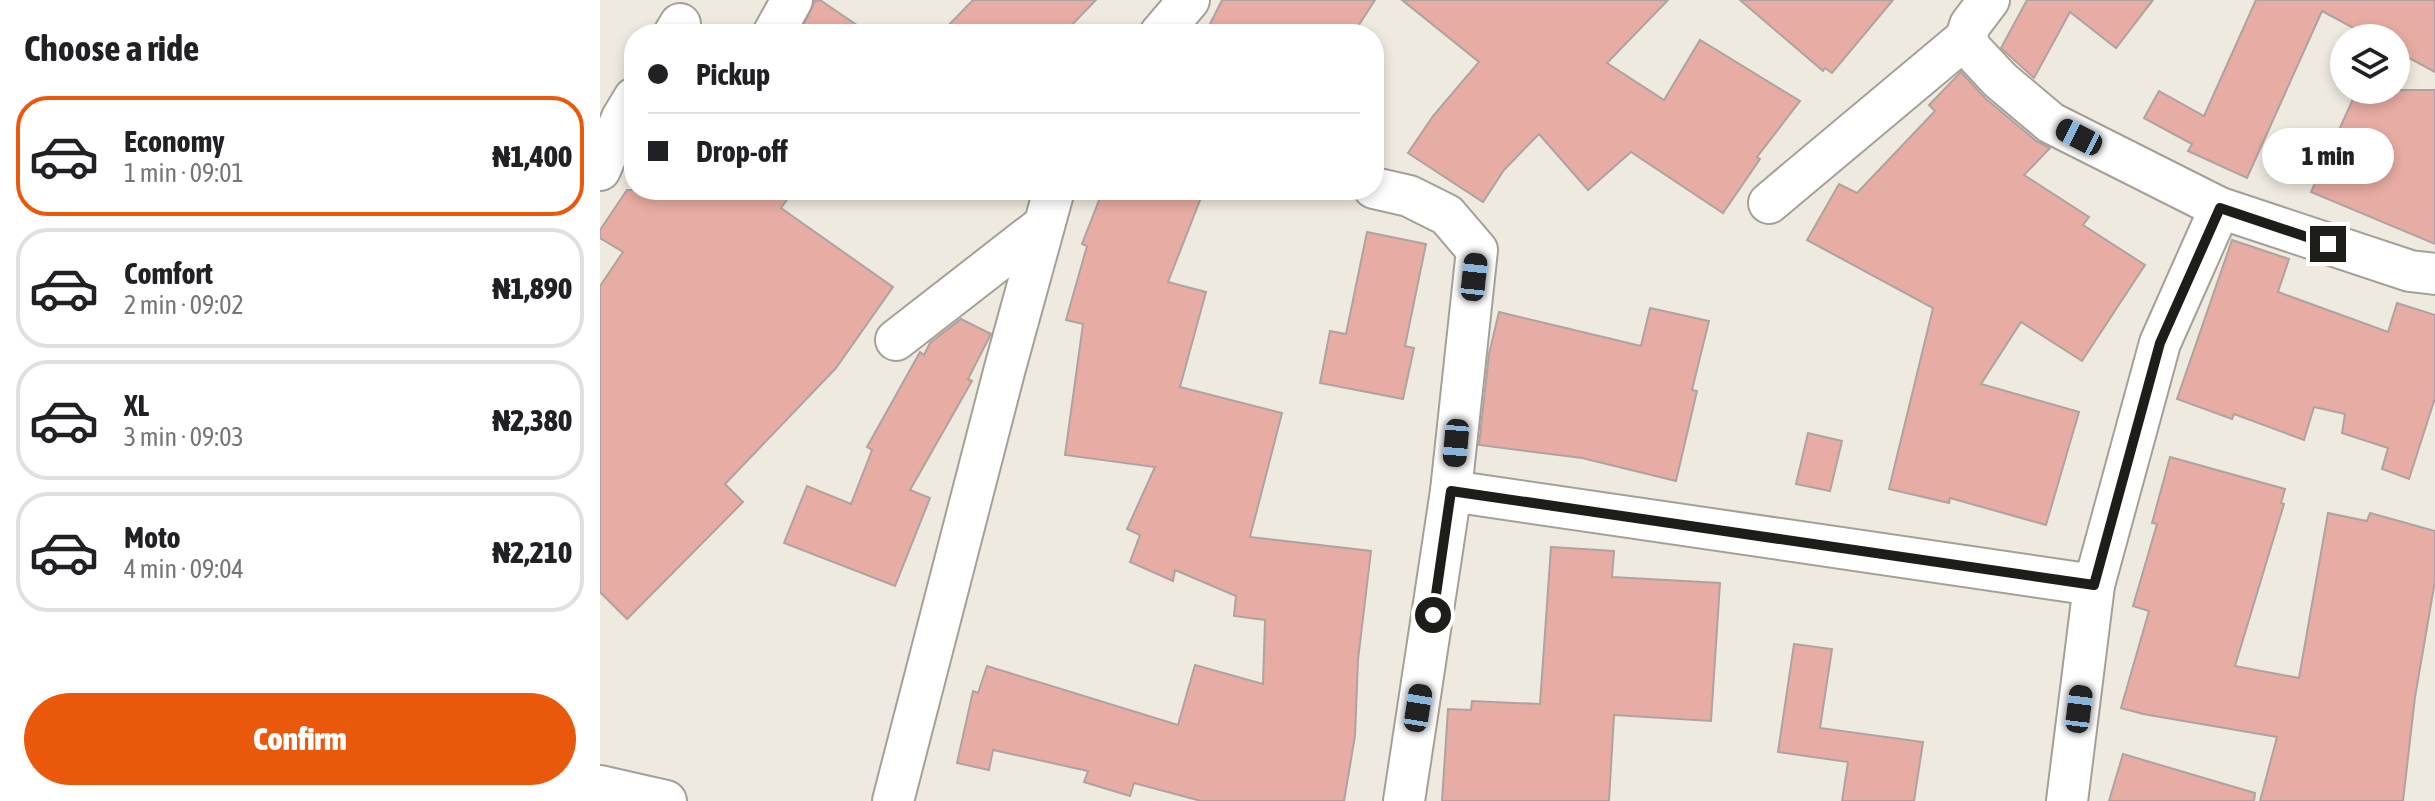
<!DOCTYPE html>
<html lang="en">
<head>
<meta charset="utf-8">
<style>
	:root { --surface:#fff; --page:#f6f6f6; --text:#202124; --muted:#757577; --line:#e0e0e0; --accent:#ea580c }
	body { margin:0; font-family:"Asap Condensed",sans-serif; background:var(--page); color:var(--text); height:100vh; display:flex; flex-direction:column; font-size:30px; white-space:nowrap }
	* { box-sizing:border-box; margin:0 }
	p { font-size:26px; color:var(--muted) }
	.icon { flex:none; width:44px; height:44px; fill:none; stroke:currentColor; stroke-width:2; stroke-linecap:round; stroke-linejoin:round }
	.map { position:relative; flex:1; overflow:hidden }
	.side { display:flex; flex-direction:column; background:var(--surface); width:600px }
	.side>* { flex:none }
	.top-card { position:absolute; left:24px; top:24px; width:760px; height:176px; border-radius:32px; box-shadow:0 4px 12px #0003; display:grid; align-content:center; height:176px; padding:0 24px; background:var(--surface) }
	.fabs { position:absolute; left:1730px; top:24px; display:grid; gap:16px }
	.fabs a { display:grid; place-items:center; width:80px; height:80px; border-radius:50%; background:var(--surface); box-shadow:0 4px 12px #0003; font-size:40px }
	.end { position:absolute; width:36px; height:36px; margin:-18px; border:10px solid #1f1d19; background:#fff; box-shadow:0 0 0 4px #fff }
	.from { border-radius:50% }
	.bubble { position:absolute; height:56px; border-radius:28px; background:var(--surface); box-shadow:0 4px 12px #0003; font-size:26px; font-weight:800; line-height:56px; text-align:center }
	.car { position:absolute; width:24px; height:48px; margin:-24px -12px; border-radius:10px; box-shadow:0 0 6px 2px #0007; background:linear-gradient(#222 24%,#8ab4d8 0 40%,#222 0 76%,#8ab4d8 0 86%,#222 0) }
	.top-card b { display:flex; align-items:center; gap:28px; height:76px; font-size:30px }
	.top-card b+b { border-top:2px solid var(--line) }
	.top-card i { width:20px; height:20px; background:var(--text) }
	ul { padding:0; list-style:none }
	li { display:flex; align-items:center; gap:24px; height:120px; margin:0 16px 12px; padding:0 8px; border:4px solid var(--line); border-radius:32px }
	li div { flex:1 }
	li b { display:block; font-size:30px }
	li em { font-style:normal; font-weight:800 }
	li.current { border-color:var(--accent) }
	li>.icon { width:72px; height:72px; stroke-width:1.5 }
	h2 { padding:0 24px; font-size:36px; line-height:96px }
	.button { display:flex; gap:16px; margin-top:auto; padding:16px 24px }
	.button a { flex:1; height:92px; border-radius:48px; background:var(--accent); color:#fff; font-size:32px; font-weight:800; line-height:92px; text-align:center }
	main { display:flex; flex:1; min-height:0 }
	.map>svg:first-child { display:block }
	.building { fill:#e7aca3; stroke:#afa2a0; stroke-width:2 }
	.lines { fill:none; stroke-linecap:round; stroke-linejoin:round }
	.street-casing { stroke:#a5a096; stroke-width:44 }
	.street { stroke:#fff; stroke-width:40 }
	.route { stroke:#1f1d19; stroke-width:10 }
</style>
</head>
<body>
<main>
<section class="side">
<h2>Choose a ride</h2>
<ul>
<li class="current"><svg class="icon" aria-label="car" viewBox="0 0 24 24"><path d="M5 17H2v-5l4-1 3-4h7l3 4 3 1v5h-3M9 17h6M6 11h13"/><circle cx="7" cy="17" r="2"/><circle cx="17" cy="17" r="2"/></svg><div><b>Economy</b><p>1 min · 09:01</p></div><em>₦1,400</em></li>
<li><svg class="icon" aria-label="car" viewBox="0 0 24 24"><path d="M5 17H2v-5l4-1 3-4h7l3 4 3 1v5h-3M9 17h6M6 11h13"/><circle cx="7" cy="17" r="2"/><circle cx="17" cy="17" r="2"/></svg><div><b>Comfort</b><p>2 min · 09:02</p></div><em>₦1,890</em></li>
<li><svg class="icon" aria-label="car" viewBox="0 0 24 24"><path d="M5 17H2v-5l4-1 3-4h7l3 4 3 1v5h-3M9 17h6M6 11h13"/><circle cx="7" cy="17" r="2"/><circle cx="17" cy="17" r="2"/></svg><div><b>XL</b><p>3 min · 09:03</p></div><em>₦2,380</em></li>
<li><svg class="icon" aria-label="car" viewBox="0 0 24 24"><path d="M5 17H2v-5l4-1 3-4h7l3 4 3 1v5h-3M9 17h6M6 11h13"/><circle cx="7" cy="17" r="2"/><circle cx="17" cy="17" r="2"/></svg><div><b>Moto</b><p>4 min · 09:04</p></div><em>₦2,210</em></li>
</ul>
<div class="button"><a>Confirm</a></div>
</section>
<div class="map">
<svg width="1835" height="801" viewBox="0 0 1835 801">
	<rect width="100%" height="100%" fill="#efeae0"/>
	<g class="building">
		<polygon points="220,0 270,34 199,34 215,1"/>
		<polygon points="373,0 496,0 463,34 340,34"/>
		<polygon points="622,0 775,0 753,34 605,34"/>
		<polygon points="802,0 1068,0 1007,63 1064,100 1100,40 1200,101 1157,157 1160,159 1123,213 1031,152 988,190 939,134 904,170 883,202 808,153 833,116 879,62"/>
		<polygon points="1140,0 1293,0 1232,73 1225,68 1223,71"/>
		<polygon points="1427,0 1553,0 1516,48 1470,12 1434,78 1401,48"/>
		<polygon points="1656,0 1835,0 1835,72 1796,51 1796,38 1772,38 1722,11 1647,178 1588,151 1592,144 1544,118 1559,91 1604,116"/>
		<polygon points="1361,72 1385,98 1436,141 1450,148 1424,175 1489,217 1483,225 1545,265 1482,361 1421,322 1381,384 1479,412 1446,525 1350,498 1349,503 1289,489 1333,308 1207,240 1239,184 1257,193 1335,111 1329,105"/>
		<polygon points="1757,90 1835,90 1835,244 1711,192"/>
		<polygon points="27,190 194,190 181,208 293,287 236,368 125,484 143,502 27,619 0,592 0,286 23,252 0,238 0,230"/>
		<polygon points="503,190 604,190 568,282 606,292 580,387 682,413 650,537 771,551 758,660 755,736 744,801 601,801 534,783 530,796 484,782 488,771 393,750 389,770 357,763 373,691 378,693 387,666 578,725 595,665 663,684 665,620 634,616 636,596 575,570 573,581 530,562 540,535 527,529 555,467 465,455 483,324 466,320 487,246 482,244"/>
		<polygon points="767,232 826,244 805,346 814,348 803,399 720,383 730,331 746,334"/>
		<polygon points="1632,240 1689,259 1678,292 1788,332 1797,303 1835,315 1835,398 1809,479 1782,469 1788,448 1742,433 1745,414 1714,407 1704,440 1634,414 1632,419 1577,399"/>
		<polygon points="1050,308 1109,321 1092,390 1097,391 1076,481 982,458 879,445 889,354 899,312 1041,346"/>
		<polygon points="361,319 391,334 368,379 372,381 310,490 330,498 295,586 184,543 207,486 251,504 272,450 267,447 320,352 324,355 330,343"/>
		<polygon points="1208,433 1242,441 1230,491 1196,484"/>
		<polygon points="1570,457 1685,489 1681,503 1684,504 1635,666 1699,678 1728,513 1767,521 1770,513 1835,531 1835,581 1815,697 1803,801 1660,801 1677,737 1543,714 1521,708 1549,611 1533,606 1557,524 1552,523"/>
		<polygon points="951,547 1014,551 1012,577 1120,583 1111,721 1014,715 1009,801 842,801 848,709 871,710 872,701 940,704"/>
		<polygon points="1194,644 1232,649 1220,728 1323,742 1314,801 1242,801 1248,762 1178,752"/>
		<polygon points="1523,754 1655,793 1654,801 1509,801"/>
	</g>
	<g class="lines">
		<defs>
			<g id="street">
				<polyline points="1389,0 1370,25 1366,38 1372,50 1400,80 1451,123 1620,208 1810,271 1835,274"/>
				<polyline points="74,34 80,24"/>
				<polyline points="173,34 192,0"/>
				<polyline points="560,34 589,0"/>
				<polyline points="0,170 22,118 34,98"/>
				<polyline points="774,188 809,196 847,215 877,250 851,491 804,801"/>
				<polyline points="1169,203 1366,38"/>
				<polyline points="296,340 444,225"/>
				<polyline points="851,491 1494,585"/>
				<polyline points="0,786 66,801"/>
				<polyline points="293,801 405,368 454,190"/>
				<polyline points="1467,801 1494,585 1560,343 1620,208"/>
			</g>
		</defs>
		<use href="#street" class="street-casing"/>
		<use href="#street" class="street"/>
	</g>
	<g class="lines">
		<polyline class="route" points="833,615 851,491 1494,585 1560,343 1620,208 1728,244"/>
	</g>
</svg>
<div class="fabs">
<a><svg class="icon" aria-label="layers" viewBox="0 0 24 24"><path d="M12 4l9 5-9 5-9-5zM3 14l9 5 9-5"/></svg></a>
</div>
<i class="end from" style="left:833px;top:615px"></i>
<i class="end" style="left:1728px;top:244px"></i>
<div class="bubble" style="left:1662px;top:128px;width:132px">1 min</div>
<i class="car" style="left:1479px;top:137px;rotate:297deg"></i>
<i class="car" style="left:874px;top:277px;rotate:6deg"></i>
<i class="car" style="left:856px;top:443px;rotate:185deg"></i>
<i class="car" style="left:818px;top:708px;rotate:9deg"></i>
<i class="car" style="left:1479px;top:709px;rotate:7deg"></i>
<div class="top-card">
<b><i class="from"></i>Pickup</b>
<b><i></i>Drop-off</b>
</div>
</div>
</main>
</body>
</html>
